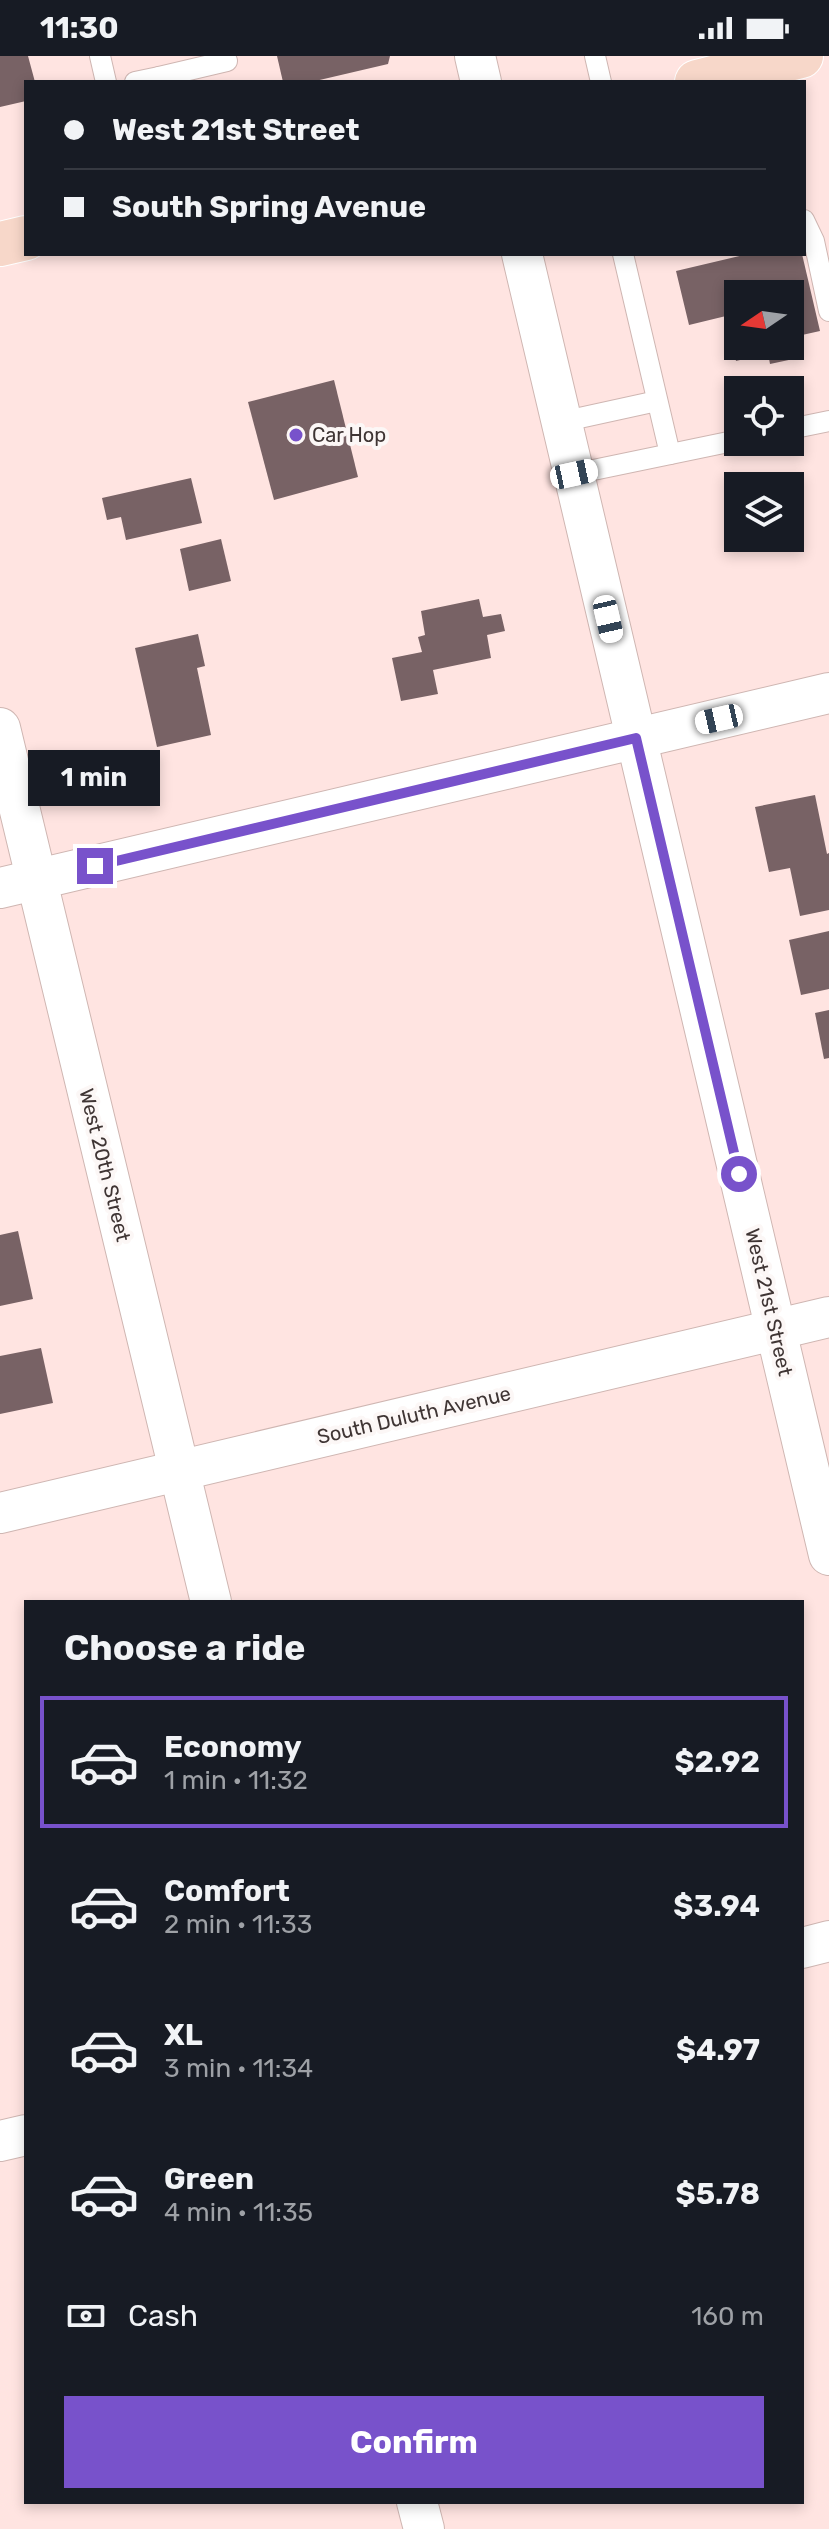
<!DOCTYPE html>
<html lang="en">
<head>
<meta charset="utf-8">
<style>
	:root { --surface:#171b24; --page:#242831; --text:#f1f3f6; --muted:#9ea1a6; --line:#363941; --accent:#7852cb }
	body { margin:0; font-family:Rubik,sans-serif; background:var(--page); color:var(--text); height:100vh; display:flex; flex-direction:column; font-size:30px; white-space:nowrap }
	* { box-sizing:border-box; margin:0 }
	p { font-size:26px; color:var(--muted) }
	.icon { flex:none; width:44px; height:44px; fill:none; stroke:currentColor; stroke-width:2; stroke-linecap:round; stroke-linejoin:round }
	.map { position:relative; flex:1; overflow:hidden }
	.panel { position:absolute; left:24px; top:1544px; width:780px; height:904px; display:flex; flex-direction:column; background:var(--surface); border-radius:0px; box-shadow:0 4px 12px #0003 }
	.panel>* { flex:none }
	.banner { position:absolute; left:24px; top:24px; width:782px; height:176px; border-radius:0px; box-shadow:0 4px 12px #0003; display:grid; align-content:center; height:176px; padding:0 40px; background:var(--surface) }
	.needle { width:52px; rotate:257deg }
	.fabs { position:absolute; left:724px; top:224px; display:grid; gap:16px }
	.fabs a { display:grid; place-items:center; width:80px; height:80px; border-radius:0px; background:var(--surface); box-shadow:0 4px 12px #0003; font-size:40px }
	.end { position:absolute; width:36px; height:36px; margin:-18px; border:10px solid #7852cb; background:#fff; box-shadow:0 0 0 4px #fff }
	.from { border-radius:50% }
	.bubble { position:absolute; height:56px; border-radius:0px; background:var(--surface); box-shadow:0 4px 12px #0003; font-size:26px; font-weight:700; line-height:56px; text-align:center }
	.car { position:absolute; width:24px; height:48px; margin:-24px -12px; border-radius:10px; box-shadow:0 0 6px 2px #0007; background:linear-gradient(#fff 24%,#345 0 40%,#fff 0 76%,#345 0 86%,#fff 0) }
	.banner b { display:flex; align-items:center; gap:28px; height:76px; font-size:30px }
	.banner b+b { border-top:2px solid var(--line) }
	.banner i { width:20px; height:20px; background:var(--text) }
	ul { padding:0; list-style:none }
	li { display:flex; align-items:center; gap:24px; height:132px; margin:0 16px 12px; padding:0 24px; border:4px solid transparent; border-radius:0px }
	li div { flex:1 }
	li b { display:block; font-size:30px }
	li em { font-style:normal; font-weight:700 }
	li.selected { border-color:var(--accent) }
	li>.icon { width:72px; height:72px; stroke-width:1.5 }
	h2 { padding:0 40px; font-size:36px; line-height:96px }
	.pay { display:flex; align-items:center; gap:20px; height:88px; padding:0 40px; font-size:30px }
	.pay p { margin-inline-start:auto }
	.button { display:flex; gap:16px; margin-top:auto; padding:16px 40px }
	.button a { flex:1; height:92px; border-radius:0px; background:var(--accent); color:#fff; font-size:32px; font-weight:700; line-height:92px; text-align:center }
	.status { display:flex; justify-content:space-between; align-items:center; height:56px; padding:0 40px; background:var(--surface); direction:ltr }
	.status svg { height:22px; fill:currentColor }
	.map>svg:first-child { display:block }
	.building { fill:#786265; fill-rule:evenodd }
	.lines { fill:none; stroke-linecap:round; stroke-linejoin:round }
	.service-casing { stroke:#cfb6b2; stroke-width:22 }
	.minor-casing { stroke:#cfb6b2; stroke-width:42 }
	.primary-casing { stroke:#fff; stroke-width:46 }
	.service { stroke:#fff; stroke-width:20 }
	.minor { stroke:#fff; stroke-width:40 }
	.primary { stroke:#f7d7c9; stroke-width:44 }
	.route { stroke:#7852cb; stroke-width:10 }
	.poi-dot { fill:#7852cb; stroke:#fcf7f6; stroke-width:3 }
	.labels { text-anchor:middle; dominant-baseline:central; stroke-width:8; stroke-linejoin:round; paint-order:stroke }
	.poi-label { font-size:20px; fill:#3f3534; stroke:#fcf7f6; text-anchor:start }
	.street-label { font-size:20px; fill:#3f3534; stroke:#fcf7f6 }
</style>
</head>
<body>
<div class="status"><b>11:30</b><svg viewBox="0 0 49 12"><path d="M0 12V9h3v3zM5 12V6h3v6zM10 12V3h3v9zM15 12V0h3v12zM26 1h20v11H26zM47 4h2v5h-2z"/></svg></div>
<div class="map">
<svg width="829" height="2473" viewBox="0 0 829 2473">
	<rect width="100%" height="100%" fill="#ffe4e1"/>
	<g class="building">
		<polygon points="0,0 28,0 35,26 26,26 26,45 0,51"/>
		<polygon points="277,0 390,0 388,8 311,26 283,26"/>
		<path d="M748 198H802L820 275 793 281 798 302 770 308 768 297 736 305 726 260 689 269 676 215ZM738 238H790V290H738Z"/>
		<polygon points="334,324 358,421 274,444 248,346"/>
		<polygon points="191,422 202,467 126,484 121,461 107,464 102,442"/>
		<polygon points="221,483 231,525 189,535 180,493"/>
		<polygon points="479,543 483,561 501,558 505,575 487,579 491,602 433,614 438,638 401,645 392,602 422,596 418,581 425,579 421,555"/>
		<polygon points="198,578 205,610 197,612 211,679 157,691 135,592"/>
		<polygon points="815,739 827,798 829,797 829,854 800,860 790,812 769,816 755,751"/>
		<polygon points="829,875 829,933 801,939 789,884"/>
		<polygon points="829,954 829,1002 824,1003 815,957"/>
		<polygon points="18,1175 33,1243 0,1250 0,1179"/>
		<polygon points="41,1292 53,1347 0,1358 0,1300"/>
	</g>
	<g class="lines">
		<defs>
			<g id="service">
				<polyline points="100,0 106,26"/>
				<polyline points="595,0 601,26"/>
				<polyline points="135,26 159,21"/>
				<polyline points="160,26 159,21 227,5"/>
				<polyline points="804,164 814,185 829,255"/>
				<polyline points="623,198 670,398"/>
				<polyline points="561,366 657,345"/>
				<polyline points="790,373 829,365"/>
				<polyline points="574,418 738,384"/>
			</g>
			<g id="minor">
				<polyline points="475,0 481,26"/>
				<polyline points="522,198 829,1499"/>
				<polyline points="0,672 211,1546"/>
				<polyline points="0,832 829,637"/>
				<polyline points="0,1457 829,1261"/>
				<polyline points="802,1892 829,1885"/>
				<polyline points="0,2085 26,2079"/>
				<polyline points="417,2446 424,2473"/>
			</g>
			<g id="primary">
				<polyline points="697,26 801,0"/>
				<polyline points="0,188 26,182"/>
			</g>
		</defs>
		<use href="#service" class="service-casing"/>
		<use href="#minor" class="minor-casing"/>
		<use href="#primary" class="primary-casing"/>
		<use href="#service" class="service"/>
		<use href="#minor" class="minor"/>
		<use href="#primary" class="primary"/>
	</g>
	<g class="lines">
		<polyline class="route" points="95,810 636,682 739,1118"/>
	</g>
	<circle class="poi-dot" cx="296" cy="379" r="8"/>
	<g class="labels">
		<g class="poi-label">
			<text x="312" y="379">Car Hop</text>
		</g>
		<g class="street-label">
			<text transform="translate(105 1109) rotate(76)">West 20th Street</text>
			<text transform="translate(769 1246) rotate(77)">West 21st Street</text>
			<text transform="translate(414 1359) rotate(-13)">South Duluth Avenue</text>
		</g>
	</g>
</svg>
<div class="fabs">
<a><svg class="needle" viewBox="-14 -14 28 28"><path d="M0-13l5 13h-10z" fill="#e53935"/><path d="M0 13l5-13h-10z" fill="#9ea1a6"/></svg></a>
<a><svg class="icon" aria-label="locate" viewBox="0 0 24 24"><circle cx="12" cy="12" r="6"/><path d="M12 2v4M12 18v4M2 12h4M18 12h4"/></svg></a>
<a><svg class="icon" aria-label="layers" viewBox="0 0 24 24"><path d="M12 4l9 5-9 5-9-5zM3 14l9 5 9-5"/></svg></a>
</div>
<i class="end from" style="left:739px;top:1118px"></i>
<i class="end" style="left:95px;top:810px"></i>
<div class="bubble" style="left:28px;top:694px;width:132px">1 min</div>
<i class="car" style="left:574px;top:418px;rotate:78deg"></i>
<i class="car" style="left:608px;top:563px;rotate:167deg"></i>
<i class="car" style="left:719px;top:663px;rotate:257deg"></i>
<div class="banner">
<b><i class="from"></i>West 21st Street</b>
<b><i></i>South Spring Avenue</b>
</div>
<section class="panel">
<h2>Choose a ride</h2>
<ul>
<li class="selected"><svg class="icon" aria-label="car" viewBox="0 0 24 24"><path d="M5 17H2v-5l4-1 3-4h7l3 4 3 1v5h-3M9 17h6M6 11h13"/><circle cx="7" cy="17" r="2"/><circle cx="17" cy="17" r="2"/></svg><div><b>Economy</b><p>1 min · 11:32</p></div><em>$2.92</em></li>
<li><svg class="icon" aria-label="car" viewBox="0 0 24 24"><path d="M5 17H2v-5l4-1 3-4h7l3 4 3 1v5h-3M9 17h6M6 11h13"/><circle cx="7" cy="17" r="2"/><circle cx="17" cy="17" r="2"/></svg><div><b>Comfort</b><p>2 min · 11:33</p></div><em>$3.94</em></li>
<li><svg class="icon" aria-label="car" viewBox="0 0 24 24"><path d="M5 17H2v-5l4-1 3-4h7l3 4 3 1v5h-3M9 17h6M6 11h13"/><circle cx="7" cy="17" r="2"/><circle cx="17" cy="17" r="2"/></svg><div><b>XL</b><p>3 min · 11:34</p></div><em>$4.97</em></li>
<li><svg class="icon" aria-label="car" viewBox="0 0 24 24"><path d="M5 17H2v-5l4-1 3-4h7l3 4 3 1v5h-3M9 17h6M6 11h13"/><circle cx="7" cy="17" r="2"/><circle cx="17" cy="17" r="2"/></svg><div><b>Green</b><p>4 min · 11:35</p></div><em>$5.78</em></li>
</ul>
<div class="pay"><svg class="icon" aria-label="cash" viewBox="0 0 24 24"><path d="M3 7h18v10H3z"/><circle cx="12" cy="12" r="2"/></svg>Cash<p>160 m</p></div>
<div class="button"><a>Confirm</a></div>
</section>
</div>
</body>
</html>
